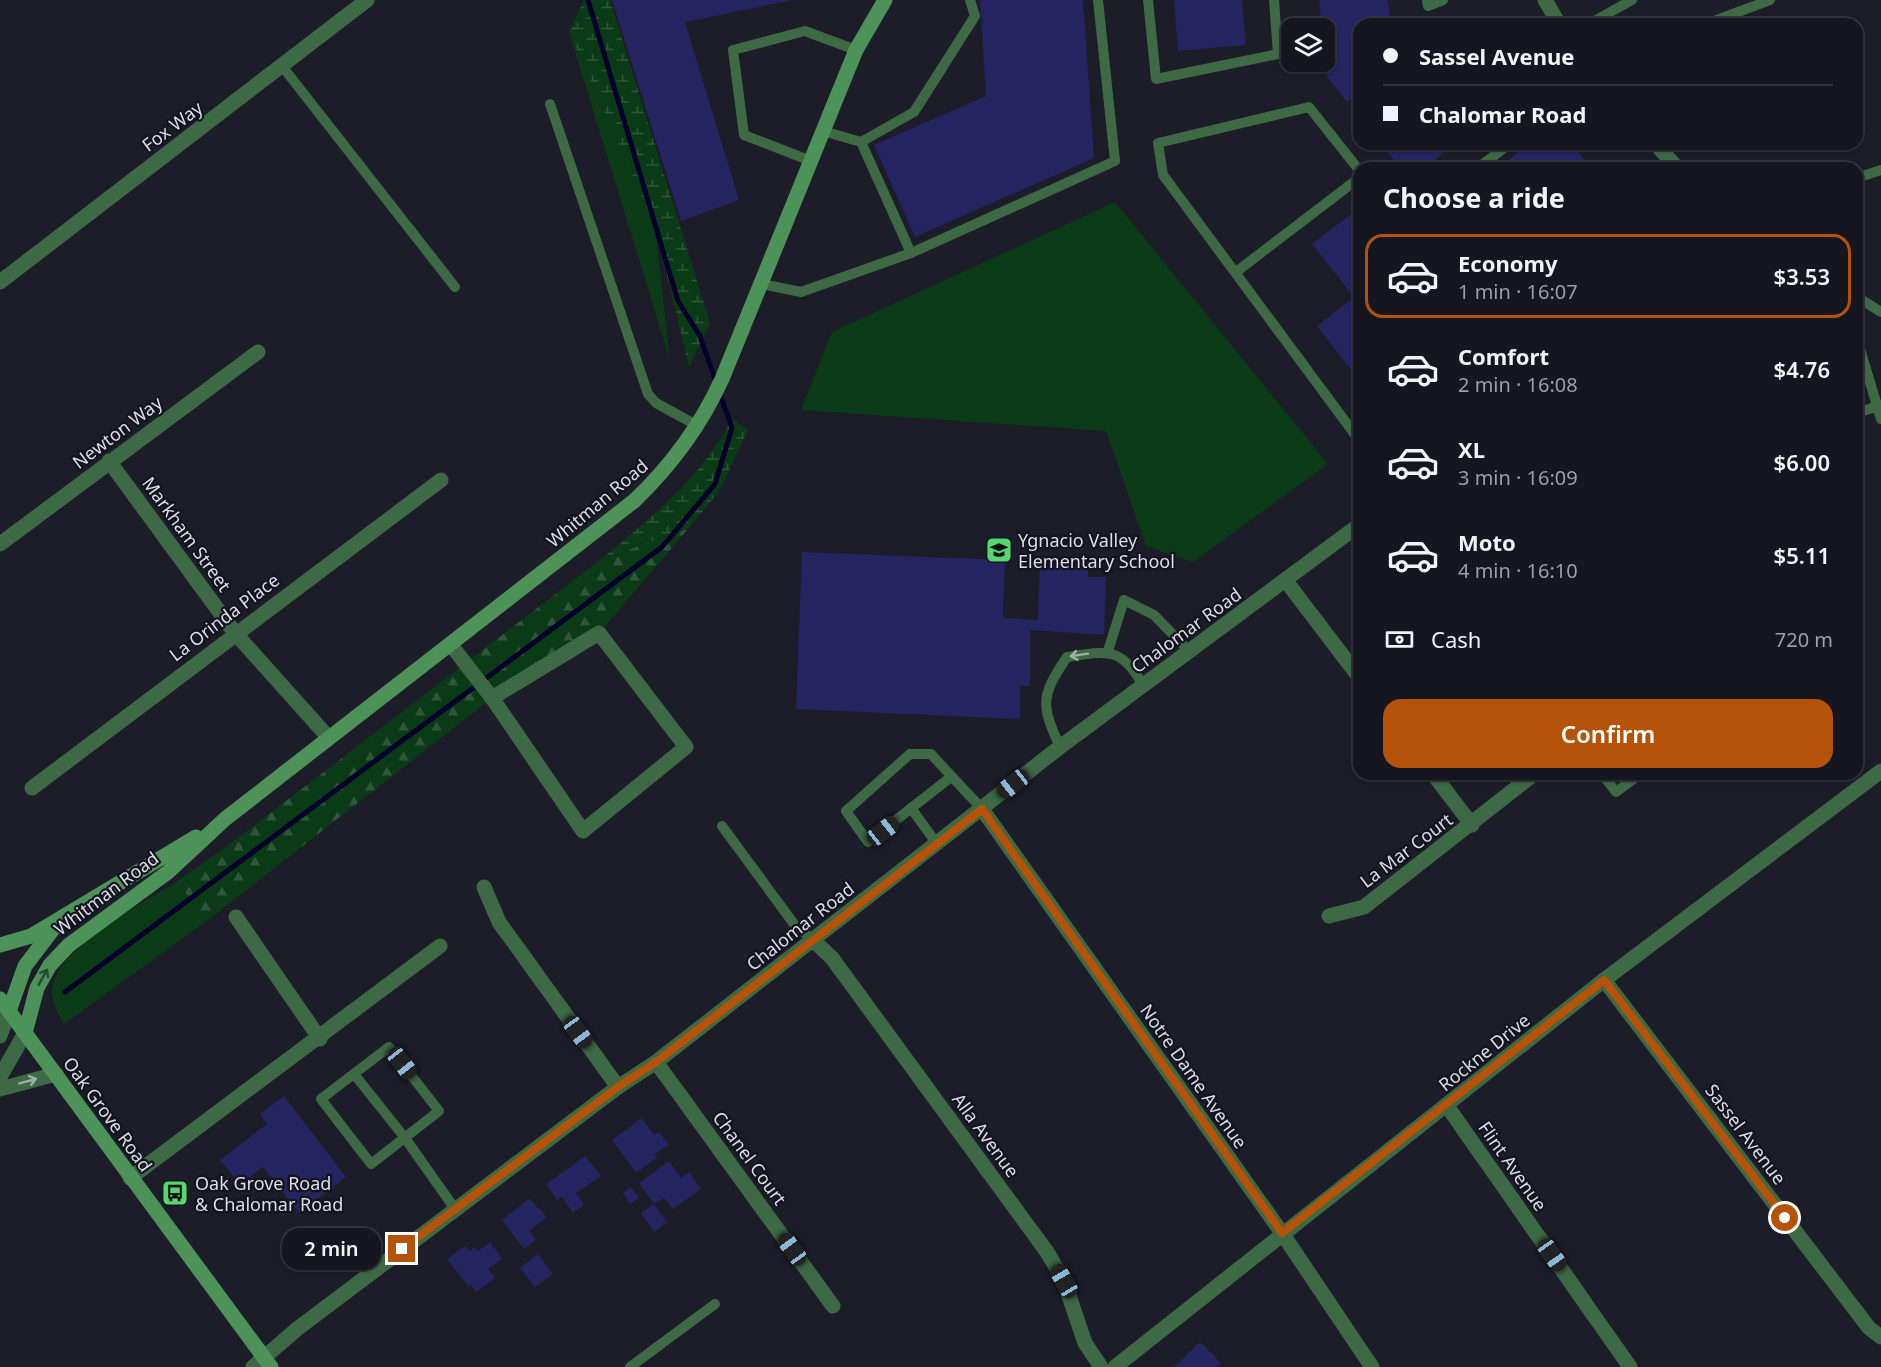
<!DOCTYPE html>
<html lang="en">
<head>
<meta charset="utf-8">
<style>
	:root { --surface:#15161f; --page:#22232c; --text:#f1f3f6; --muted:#9d9fa4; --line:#34353d; --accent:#b45309 }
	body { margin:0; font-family:"Noto Sans",sans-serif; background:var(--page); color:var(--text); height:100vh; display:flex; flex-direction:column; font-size:22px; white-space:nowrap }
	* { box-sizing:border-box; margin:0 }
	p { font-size:20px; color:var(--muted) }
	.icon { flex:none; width:33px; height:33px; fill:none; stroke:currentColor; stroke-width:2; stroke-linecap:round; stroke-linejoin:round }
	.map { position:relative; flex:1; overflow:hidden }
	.drawer { position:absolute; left:1353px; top:162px; width:510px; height:618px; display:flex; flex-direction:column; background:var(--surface); border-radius:18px; box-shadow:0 2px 4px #0004,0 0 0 2px var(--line) }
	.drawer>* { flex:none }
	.banner { position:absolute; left:1353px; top:18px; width:510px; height:132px; border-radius:18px; box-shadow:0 2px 4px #0004,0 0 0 2px var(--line); display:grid; align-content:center; height:132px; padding:0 30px; background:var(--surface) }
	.buttons { position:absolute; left:1281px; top:18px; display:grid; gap:12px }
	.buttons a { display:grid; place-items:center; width:54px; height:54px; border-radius:12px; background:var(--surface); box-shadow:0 2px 4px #0004,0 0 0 2px var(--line); font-size:30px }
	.end { position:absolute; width:27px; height:27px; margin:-14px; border:8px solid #b45309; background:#fff; box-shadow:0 0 0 3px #fff }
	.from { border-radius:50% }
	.bubble { position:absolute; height:42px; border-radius:18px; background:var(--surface); box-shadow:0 2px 4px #0004,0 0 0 2px var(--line); font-size:20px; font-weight:600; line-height:42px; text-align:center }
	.car { position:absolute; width:18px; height:36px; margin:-18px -9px; border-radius:8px; box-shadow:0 0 4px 2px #0007; background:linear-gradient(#222 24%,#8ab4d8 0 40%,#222 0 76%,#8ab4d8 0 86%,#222 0) }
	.banner b { display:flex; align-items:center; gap:21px; height:57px; font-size:22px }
	.banner b+b { border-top:2px solid var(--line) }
	.banner i { width:15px; height:15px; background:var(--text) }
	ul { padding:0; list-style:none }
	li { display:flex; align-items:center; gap:18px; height:84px; margin:0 12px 9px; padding:0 18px; border:3px solid transparent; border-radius:18px }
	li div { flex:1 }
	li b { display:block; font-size:22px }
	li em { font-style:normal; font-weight:600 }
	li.on { border-color:var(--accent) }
	li>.icon { width:54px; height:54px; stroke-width:1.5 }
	h2 { padding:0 30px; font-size:27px; line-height:72px }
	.pay { display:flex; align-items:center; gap:15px; height:66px; padding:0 30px; font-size:22px }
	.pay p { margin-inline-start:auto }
	.button { display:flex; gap:12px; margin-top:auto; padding:12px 30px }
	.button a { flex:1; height:69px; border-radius:18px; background:var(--accent); color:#fff; font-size:24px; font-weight:600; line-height:69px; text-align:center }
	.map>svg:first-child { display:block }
	.green { fill:#0b3a17 }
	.forest { fill:url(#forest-firs) }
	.wetland { fill:url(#wetland-marsh) }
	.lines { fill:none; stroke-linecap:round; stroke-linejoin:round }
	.stream { stroke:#07002a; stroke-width:5 }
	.building { fill:#252360 }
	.lane { stroke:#3e6945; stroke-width:10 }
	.street { stroke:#3e6945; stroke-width:15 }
	.secondary { stroke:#4d9359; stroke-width:15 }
	.oneway { stroke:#9db0a6 }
	.oneway2 { stroke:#2a4736 }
	.route { stroke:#b45309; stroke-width:8 }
	.labels { text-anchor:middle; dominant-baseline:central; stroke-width:4.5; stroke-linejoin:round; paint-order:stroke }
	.street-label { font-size:18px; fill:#dddfe7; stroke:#13141f }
	.poi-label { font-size:18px; fill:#dddfe7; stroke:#13141f; text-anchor:start }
</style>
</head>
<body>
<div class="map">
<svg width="1881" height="1367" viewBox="0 0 1881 1367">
	<defs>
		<pattern id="forest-firs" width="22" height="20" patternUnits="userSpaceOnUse" patternTransform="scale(1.5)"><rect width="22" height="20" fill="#0b3a17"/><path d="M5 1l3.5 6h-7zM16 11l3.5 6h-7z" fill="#2e5639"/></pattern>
		<pattern id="wetland-marsh" width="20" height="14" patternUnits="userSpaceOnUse" patternTransform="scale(1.5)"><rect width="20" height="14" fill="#0b3a17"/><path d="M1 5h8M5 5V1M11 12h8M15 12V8" fill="none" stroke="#2e5639"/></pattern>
	</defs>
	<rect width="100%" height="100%" fill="#1c1d29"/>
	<g class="green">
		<polygon points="569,32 655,226 670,360"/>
		<polygon points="1115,202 1328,464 1193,562 1146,546 1106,431 801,410 832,332"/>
		<path d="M176 882 208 920 64 1024C59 1014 53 1005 52 994 50 950 143 903 176 882Z"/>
	</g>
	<polygon class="forest" points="689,528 599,633 492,698 208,920 176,882 226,847 600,560"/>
	<g class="wetland">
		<polygon points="584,0 610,0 710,323 689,367 655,226 569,32"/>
		<path d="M732 419 748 430 720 490 689 528 600 560C651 518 701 478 732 419Z"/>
	</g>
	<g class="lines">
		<g class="stream">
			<polyline points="588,0 678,301 700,336 716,382"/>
			<polyline points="65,992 662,547 715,484 732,428 720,394"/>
		</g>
	</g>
	<g class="building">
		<polygon points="612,0 793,0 685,22 739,200 681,221"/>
		<polygon points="980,0 1083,0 1094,158 915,237 874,145 986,96"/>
		<polygon points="1174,0 1242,0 1246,45 1178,51"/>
		<polygon points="1319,0 1388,0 1390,24 1359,24 1359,93 1347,102 1326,75 1324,28 1322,28"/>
		<polygon points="1381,144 1455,144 1424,168 1400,168"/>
		<polygon points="1529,144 1572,144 1591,168 1498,168"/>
		<polygon points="1359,208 1359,380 1317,326 1354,297 1312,244"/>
		<polygon points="802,552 1005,560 1003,618 1038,620 1040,558 1088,558 1088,577 1106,577 1104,635 1030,630 1030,686 1020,686 1020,719 796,709"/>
		<polygon points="284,1096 346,1177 299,1213 263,1167 240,1185 220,1160 267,1124 260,1114"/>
		<polygon points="642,1118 654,1135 659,1132 669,1145 655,1154 657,1158 636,1173 612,1140"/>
		<polygon points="585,1156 601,1176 576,1193 584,1205 573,1213 562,1197 557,1200 546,1184"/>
		<polygon points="669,1161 681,1178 689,1172 701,1189 673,1209 664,1198 654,1204 639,1183"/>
		<polygon points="631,1187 639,1198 630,1204 623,1193"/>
		<polygon points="529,1199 547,1217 529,1231 536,1240 524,1249 502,1220"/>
		<polygon points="654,1204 667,1222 654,1232 641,1213"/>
		<polygon points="490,1242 502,1259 488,1269 495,1278 476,1292 471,1285 469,1287 447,1259 465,1246 470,1251 474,1247 478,1251"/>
		<polygon points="538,1254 553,1274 535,1287 520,1268"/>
		<polygon points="1200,1342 1221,1363 1216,1367 1174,1367"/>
	</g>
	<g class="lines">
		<g class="lane">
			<polyline points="1148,0 1156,79 1278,54 1274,0"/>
			<polyline points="1427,0 1428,6 1443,0"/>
			<polyline points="1589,24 1632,0"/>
			<polyline points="1706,24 1770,0"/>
			<polyline points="282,66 455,287"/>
			<polyline points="550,104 648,394 656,403 698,426"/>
			<polyline points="823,131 861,142 911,253"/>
			<polyline points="861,142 914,112 975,16 970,0"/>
			<polyline points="811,161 744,135 733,50 805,31 856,50"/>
			<polyline points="1478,168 1509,144"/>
			<polyline points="1359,170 1309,107 1158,143 1163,175 1359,440"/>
			<polyline points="1857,178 1881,170"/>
			<polyline points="1236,272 1359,178"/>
			<polyline points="761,284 801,292 911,253 1115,161 1098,0"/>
			<polyline points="1857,297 1881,312"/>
			<polyline points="1857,339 1881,419"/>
			<polyline points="1857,413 1881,405"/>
			<polyline points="1108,651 1124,600 1154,615 1189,651"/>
			<path d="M1060 747C1041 705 1040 697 1067 657 1107 651 1121 646 1143 685"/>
			<polyline points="1602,774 1616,792 1640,774"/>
			<polyline points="951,777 868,842 846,811 910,754 931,754 982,809"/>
			<polyline points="911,808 937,844"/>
			<polyline points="722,826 794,924 814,941"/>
			<polygon points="389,1047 439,1111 371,1164 321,1099"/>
			<polyline points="354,1074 405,1138 455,1209"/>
			<polyline points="630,1367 715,1304"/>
		</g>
		<g class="street">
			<polyline points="1545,0 1559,24"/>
			<polyline points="1656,144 1677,168"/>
			<polyline points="0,282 367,0"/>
			<polyline points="109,461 235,633 329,738"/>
			<polyline points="0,544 258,352"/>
			<polyline points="1286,581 1359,677"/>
			<polyline points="451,645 492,698 583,831 686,747 599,633 492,698"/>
			<polyline points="1433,774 1472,825"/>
			<polyline points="32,788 441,480"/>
			<polyline points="982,809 1282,1233 1372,1367"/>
			<polyline points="484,887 499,922 618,1087"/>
			<polyline points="1329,916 1364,907 1534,774"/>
			<polyline points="236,917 320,1039"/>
			<polyline points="814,941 832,958 1047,1252 1064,1281 1085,1343 1101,1367"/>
			<polyline points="1604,980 1869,1328 1881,1337"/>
			<polyline points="0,1036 9,1011"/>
			<polyline points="656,1062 833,1306"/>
			<polyline points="0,1077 25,1033"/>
			<polyline points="0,1089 56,1074"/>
			<polyline points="1447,1106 1630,1367"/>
			<polyline points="130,1178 440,946"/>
			<polyline points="253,1367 297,1329 618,1087 656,1062 1060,747 1359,525"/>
			<polyline points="1115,1367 1604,980 1881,771"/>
		</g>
		<g class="secondary">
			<polyline points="0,945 31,936 196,837"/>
			<polyline points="0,999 271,1367"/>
			<polyline points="9,1011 25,966 57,924"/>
			<path d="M25 1033 37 988 50 965 69 945 168 872 225 819 634 501C672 465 700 427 722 379L856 50 885 0"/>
		</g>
	</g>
	<defs><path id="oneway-shaft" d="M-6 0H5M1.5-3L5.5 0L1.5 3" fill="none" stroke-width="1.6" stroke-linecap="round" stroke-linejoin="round" transform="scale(1.5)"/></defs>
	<g class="oneway">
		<use href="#oneway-shaft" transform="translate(1079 655) rotate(171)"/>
		<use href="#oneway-shaft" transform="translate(28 1081) rotate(-15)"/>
	</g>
	<use class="oneway2" href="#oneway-shaft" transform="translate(43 977) rotate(-61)"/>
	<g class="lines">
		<polyline class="route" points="402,1249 618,1087 656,1062 982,809 1282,1233 1604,980 1785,1218"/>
	</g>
	<defs>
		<symbol id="school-square" viewBox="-11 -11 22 22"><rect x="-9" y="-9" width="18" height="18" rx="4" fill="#55d671" stroke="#13141f"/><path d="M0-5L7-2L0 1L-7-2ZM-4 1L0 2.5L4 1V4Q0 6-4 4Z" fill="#111"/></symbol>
		<symbol id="bus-square" viewBox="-11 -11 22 22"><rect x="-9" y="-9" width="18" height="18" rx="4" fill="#55d671" stroke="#13141f"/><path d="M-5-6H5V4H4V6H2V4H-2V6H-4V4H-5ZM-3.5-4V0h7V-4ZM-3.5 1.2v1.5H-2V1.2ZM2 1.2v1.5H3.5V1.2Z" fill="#111"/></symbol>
	</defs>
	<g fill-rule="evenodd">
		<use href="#school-square" x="984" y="535" width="30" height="30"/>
		<use href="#bus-square" x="160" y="1178" width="30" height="30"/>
	</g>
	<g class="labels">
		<g class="street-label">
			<text transform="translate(172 126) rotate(-37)">Fox Way</text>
			<text transform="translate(117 432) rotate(-37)">Newton Way</text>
			<text transform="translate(597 503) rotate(-40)">Whitman Road</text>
			<text transform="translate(187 534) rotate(54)">Markham Street</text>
			<text transform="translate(224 617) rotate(-37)">La Orinda Place</text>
			<text transform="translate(1186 630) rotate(-36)">Chalomar Road</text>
			<text transform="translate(1406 850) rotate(-37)">La Mar Court</text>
			<text transform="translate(106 893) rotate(-37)">Whitman Road</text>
			<text transform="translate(800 926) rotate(-38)">Chalomar Road</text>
			<text transform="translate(1484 1052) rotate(-39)">Rockne Drive</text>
			<text transform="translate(1194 1076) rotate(55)">Notre Dame Avenue</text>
			<text transform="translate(108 1114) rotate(54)">Oak Grove Road</text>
			<text transform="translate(1746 1134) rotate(53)">Sassel Avenue</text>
			<text transform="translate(986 1135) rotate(54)">Alla Avenue</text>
			<text transform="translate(750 1158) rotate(54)">Chanel Court</text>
			<text transform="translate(1513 1166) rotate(55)">Flint Avenue</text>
		</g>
		<g class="poi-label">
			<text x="1018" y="540">Ygnacio Valley<tspan x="1018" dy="21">Elementary School</tspan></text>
			<text x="195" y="1183">Oak Grove Road<tspan x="195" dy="21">&amp; Chalomar Road</tspan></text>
		</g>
	</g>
</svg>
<div class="buttons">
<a><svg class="icon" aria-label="layers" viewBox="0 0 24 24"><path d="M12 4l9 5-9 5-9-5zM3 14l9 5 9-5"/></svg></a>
</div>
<i class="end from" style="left:1785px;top:1218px"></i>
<i class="end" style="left:402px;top:1249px"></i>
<div class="bubble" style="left:282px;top:1228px;width:99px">2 min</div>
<i class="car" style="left:1013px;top:784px;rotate:232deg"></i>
<i class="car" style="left:883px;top:831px;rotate:52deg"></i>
<i class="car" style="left:578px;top:1032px;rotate:144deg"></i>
<i class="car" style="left:402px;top:1063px;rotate:142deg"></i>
<i class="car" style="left:792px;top:1249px;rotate:324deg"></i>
<i class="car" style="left:1552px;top:1255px;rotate:145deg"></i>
<i class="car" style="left:1064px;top:1281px;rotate:330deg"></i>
<div class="banner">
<b><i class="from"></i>Sassel Avenue</b>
<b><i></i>Chalomar Road</b>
</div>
<section class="drawer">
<h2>Choose a ride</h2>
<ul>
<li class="on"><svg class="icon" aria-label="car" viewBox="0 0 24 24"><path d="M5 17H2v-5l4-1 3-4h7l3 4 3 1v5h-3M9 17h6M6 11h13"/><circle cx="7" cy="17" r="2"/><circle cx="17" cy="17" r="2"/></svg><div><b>Economy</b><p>1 min · 16:07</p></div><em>$3.53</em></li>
<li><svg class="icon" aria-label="car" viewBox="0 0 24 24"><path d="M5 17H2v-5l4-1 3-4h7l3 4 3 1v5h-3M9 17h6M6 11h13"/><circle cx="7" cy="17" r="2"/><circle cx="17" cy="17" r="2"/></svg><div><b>Comfort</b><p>2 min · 16:08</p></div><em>$4.76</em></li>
<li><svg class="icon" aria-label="car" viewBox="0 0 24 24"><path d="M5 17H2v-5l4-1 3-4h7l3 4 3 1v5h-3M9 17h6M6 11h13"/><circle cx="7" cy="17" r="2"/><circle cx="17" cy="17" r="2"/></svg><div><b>XL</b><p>3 min · 16:09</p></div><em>$6.00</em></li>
<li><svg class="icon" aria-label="car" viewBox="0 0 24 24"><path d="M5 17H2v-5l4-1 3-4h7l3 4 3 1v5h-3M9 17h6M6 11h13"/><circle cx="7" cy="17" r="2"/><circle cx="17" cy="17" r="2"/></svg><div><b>Moto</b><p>4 min · 16:10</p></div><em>$5.11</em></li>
</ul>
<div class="pay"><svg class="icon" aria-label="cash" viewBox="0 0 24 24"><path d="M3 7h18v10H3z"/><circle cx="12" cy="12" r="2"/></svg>Cash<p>720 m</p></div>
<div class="button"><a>Confirm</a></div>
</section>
</div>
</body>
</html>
